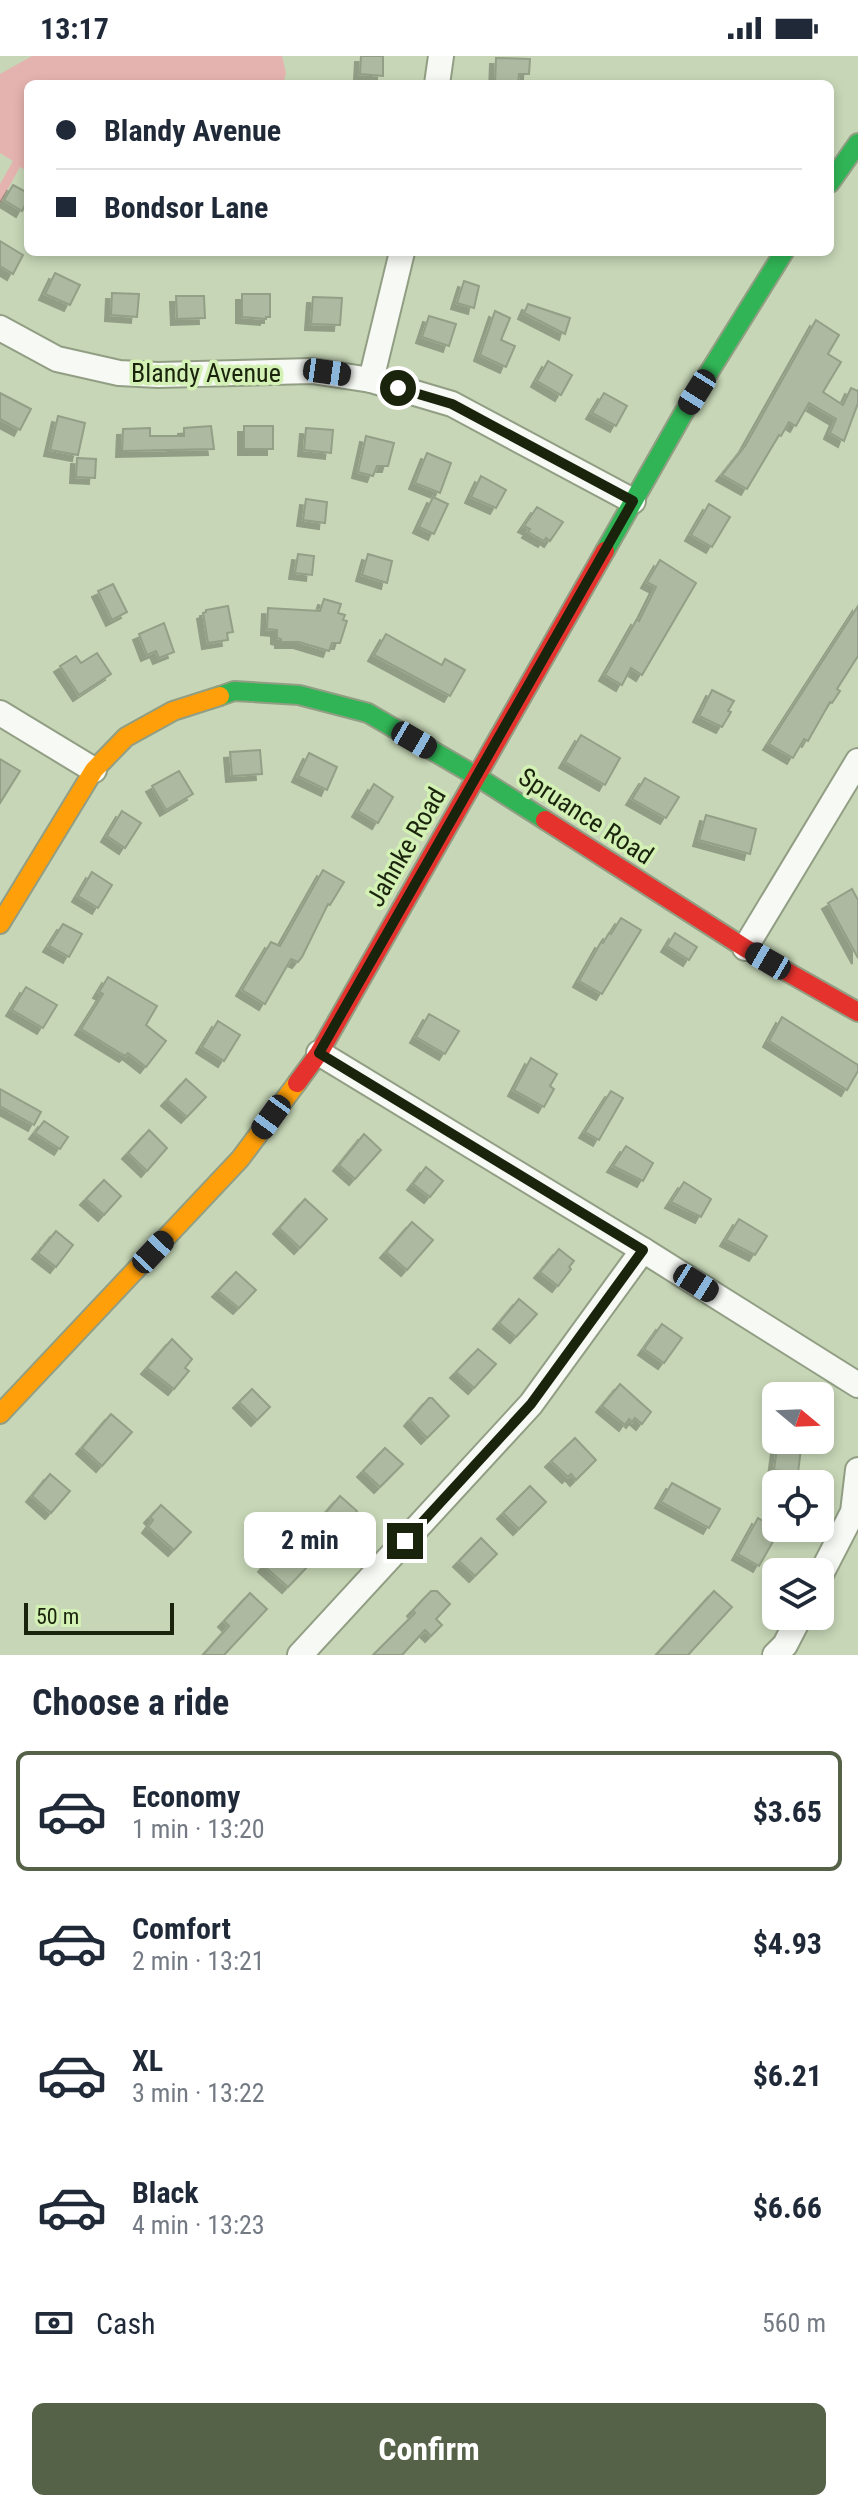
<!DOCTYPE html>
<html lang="en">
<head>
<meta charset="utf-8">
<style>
	:root { --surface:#fff; --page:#f6f6f7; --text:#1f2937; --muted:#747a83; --line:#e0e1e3; --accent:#566248 }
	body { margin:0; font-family:"Roboto Condensed",sans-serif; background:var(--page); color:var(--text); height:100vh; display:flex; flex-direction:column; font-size:30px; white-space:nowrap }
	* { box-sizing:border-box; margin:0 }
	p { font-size:26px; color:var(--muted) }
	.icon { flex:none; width:44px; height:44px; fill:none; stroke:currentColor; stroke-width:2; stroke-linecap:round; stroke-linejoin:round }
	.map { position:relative; height:1599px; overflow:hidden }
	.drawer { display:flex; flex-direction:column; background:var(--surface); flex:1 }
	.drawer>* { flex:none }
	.top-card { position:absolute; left:24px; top:24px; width:810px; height:176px; border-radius:12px; box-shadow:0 4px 12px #0003; display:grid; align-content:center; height:176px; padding:0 32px; background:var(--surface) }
	.needle { width:52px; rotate:109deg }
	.fabs { position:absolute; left:762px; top:1326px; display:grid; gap:16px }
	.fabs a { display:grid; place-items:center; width:72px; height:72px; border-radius:12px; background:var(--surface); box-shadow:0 4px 12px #0003; font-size:40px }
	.scale { position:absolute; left:24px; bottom:20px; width:150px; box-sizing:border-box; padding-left:8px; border:4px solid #1a240d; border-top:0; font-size:22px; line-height:28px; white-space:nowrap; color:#1a240d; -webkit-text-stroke:6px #d4f1b5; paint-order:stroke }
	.end { position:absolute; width:36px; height:36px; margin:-18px; border:10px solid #1a240d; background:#fff; box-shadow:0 0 0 4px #fff }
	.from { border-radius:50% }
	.bubble { position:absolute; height:56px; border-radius:12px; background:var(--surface); box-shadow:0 4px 12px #0003; font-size:26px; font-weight:700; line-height:56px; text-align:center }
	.car { position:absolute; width:24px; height:48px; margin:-24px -12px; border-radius:10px; box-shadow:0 0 6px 2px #0007; background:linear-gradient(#222 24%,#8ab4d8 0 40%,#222 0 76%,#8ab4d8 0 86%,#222 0) }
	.top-card b { display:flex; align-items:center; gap:28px; height:76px; font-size:30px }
	.top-card b+b { border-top:2px solid var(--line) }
	.top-card i { width:20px; height:20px; background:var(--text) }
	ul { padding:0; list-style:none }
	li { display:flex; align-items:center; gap:24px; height:120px; margin:0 16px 12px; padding:0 16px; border:4px solid transparent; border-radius:12px }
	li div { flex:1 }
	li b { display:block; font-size:30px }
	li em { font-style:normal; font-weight:700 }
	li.current { border-color:var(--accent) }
	li>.icon { width:72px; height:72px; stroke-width:1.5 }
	h2 { padding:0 32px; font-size:36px; line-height:96px }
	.pay { display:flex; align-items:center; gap:20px; height:88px; padding:0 32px; font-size:30px }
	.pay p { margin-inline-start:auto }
	.cta { display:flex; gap:16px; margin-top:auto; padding:16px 32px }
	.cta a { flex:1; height:92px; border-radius:12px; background:var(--accent); color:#fff; font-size:32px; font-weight:700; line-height:92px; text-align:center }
	.status { display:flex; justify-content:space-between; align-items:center; height:56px; padding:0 40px; background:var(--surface); direction:ltr }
	.status svg { height:22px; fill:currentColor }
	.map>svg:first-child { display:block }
	.green { fill:#e5b3af }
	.building { fill:#adb9a0; stroke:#939f86; stroke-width:2; filter:url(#shadow) }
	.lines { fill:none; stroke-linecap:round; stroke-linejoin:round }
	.street-casing { stroke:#929e84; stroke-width:28 }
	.fast-casing { stroke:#929e84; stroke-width:22 }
	.slow-casing { stroke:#929e84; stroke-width:22 }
	.jam-casing { stroke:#929e84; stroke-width:22 }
	.street { stroke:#f6f9f4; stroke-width:24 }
	.fast { stroke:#30b455; stroke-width:18 }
	.slow { stroke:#ff9f0a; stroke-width:18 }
	.jam { stroke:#e5322d; stroke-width:18 }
	.route { stroke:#1a240d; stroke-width:10 }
	.labels { text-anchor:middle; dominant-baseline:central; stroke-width:7; stroke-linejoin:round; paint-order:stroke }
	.street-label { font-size:26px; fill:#1a240d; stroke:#d4f1b5 }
</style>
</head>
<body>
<div class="status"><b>13:17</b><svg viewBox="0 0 49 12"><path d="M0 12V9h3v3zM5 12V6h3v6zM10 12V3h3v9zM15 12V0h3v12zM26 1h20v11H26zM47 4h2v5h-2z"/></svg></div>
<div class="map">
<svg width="858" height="1599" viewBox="0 0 858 1599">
	<defs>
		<filter id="shadow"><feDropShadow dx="-6" dy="6" stdDeviation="0" flood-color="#0004"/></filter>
	</defs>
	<rect width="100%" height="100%" fill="#c6d6b6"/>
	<polygon class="green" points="32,0 282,0 286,17 283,28 28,28 28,115 20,111 0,147 0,128 13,105 0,97 0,18"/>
	<g class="building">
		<polygon points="361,0 383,0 383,20 360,18"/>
		<polygon points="496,2 530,3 529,18 519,18 518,28 495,28"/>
		<polygon points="13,129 28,137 28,144 22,155 4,144"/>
		<polygon points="0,185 23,199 13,218 0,210"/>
		<polygon points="55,217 80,229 70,249 45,238"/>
		<polygon points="464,225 479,230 474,252 457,247"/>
		<polygon points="112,237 139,238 137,261 111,259"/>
		<polygon points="242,238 270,238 270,261 266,261 266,263 242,261"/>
		<polygon points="176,240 204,240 205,262 177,263"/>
		<polygon points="313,241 342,242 340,269 311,268"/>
		<polygon points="528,248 570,262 565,278 524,257"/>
		<polygon points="495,255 510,262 501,284 515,290 506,311 480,299"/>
		<polygon points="429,260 456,268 449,290 422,281"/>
		<polygon points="816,264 839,279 828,298 841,306 823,336 843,349 851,332 858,335 858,347 844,385 830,377 836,363 809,347 796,370 789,366 781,380 779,379 747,433 722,419 745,390"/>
		<polygon points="548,305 572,319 561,339 537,325"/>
		<polygon points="0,337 31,353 20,374 0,363"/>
		<polygon points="604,337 627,350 616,370 592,357"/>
		<polygon points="58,360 85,367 78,399 50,394"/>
		<polygon points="211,370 214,393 122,395 123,373 150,372 150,380 184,380 184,372"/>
		<rect x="244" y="370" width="29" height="23"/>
		<polygon points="306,372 333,374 331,397 304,394"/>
		<polygon points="366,380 394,387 388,410 377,410 373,420 358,416"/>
		<polygon points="427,397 451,407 440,437 415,427"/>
		<polygon points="77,402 96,403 95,422 76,421"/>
		<polygon points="481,420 506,434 496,452 471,441"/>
		<polygon points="433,441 448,448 434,478 419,471"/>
		<polygon points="306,443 327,446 325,467 303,464"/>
		<polygon points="709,448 730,461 712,491 691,479"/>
		<polygon points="537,451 563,466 550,485 546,482 544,485 528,476 530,473 524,470"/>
		<polygon points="298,498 314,500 312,519 295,517"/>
		<polygon points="368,498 392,505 387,527 362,519"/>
		<polygon points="660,504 696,527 642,619 631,612 622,629 605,619 637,563 639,565 656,531 647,526"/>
		<polygon points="113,528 127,556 112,564 98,535"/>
		<polygon points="324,543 341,548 338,557 345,559 343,564 347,565 340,587 332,587 329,595 299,586 281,586 281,583 277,582 277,574 267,573 268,552 320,555"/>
		<polygon points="228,550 233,576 227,577 228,584 208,587 203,557 206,556 206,554"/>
		<polygon points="858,550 858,600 837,633 840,635 832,647 830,646 808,685 804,683 793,702 769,688"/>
		<polygon points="164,567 174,596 159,602 156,595 147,599 139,578"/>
		<polygon points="386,578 442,609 445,603 465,614 450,640 374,599"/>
		<polygon points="97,597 111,618 79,639 60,610 76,600 81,607"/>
		<polygon points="712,634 734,645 728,655 731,656 722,671 699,660"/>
		<polygon points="581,679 620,702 605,729 565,706"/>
		<polygon points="260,694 262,718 232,720 230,696"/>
		<polygon points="309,697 337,711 327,734 298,720"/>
		<polygon points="0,703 20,715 0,747"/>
		<polygon points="179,715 193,738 166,754 152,730"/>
		<polygon points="645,722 679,741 666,762 632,743"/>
		<polygon points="374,728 393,741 378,767 358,755"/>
		<polygon points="122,755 141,767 125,792 107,780"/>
		<polygon points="706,759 756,773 750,798 699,784"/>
		<polygon points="323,814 344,826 330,849 328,848 302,901 298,906 291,903 265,948 242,934 271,886 280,890"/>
		<polygon points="92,816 112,829 98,852 78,840"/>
		<polygon points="852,833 858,844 858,902 828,847"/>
		<polygon points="621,862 641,874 602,938 579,925 601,886 603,887 609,877 611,878"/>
		<polygon points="63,868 82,878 69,901 49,890"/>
		<polygon points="675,877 697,891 689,904 667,890"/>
		<polygon points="108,921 157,950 146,969 166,985 146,1011 128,997 125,1000 81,973 103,938 99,936"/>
		<polygon points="26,931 57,949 43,972 12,954"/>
		<polygon points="429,958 459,975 445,998 416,981"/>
		<polygon points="782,961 858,1009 858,1015 847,1034 769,985"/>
		<polygon points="218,965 240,979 224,1005 202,991"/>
		<polygon points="531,1002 557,1018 550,1030 554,1033 544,1051 514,1034"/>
		<polygon points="186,1023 206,1041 187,1061 167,1044"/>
		<polygon points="0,1033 41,1056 34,1069 0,1050"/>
		<polygon points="611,1035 623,1042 599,1084 585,1076"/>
		<polygon points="44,1065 68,1081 60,1093 35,1077"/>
		<polygon points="149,1074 167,1092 147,1115 128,1097"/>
		<polygon points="364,1078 381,1094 355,1123 339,1109"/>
		<polygon points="626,1090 653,1107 643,1125 613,1110"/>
		<polygon points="426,1111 443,1125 430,1141 413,1128"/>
		<polygon points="104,1124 121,1140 104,1159 86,1143"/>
		<polygon points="684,1126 711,1143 701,1161 671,1146"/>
		<polygon points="305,1143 327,1163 300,1192 279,1172"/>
		<polygon points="739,1163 767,1180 755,1199 726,1184"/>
		<polygon points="412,1166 433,1184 407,1214 386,1196"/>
		<polygon points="56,1175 73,1189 56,1211 38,1197"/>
		<polygon points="559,1193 574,1205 569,1211 571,1213 558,1230 540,1216"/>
		<polygon points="236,1216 256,1234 239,1252 218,1235"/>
		<polygon points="519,1243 537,1258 516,1281 499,1267"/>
		<polygon points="662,1268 682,1282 664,1307 644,1293"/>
		<polygon points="172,1283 192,1303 185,1312 189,1315 174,1333 147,1312"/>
		<polygon points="478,1293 496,1308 474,1332 456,1316"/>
		<polygon points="620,1328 651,1356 642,1368 635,1362 632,1366 629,1363 625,1369 602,1350"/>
		<polygon points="252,1333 270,1351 257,1364 239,1346"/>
		<polygon points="429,1342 432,1342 449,1360 427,1382 410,1364"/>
		<polygon points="111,1358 132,1376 102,1410 82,1392"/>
		<polygon points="575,1382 596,1404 576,1424 571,1418 568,1421 551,1405"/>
		<polygon points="778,1384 802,1384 798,1417 774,1414"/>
		<polygon points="385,1392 403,1408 380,1431 363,1415"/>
		<polygon points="50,1418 70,1435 51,1457 32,1440"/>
		<polygon points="672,1427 720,1453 709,1472 661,1446"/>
		<polygon points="530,1430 546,1446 519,1473 503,1457"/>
		<polygon points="340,1440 357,1455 333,1483 316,1468"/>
		<polygon points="161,1449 191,1476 174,1494 148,1471 153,1464 150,1461"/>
		<polygon points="758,1462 779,1475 759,1510 738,1498"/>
		<polygon points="481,1482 497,1498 475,1520 459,1505"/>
		<polygon points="285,1486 310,1508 288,1531 264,1510"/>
		<polygon points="431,1535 437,1535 450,1548 436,1563 442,1569 431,1580 425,1574 402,1599 373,1599 415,1557 413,1554"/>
		<polygon points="714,1535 732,1551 688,1599 656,1599"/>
		<polygon points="250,1537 267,1553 224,1599 203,1599 229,1570 224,1565"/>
	</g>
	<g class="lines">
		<defs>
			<g id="street">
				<polyline points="437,28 441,0"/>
				<polyline points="0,272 57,303 119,317 158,319 312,315 371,324 452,348 633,445"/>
				<polyline points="371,324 402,196"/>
				<polyline points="0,657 94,714"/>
				<polyline points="745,892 858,705"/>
				<polyline points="319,997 643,1194 858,1329"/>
				<polyline points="820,1520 853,1456 858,1414"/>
				<polyline points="300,1599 531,1348 643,1194"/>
				<polyline points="775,1599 785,1589 800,1560"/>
			</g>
			<g id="fast">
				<polyline points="830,127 858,87"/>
				<polyline points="605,495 683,358 784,196"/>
				<polyline points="220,640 234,635 299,639 368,657 476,720 545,764"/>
			</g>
			<g id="slow">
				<polyline points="0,868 94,714 126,681 173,655 220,640"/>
				<polyline points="0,1358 240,1103 297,1027"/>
			</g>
			<g id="jam">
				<polyline points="545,764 745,892 858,956"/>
				<polyline points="297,1027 319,997 605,495"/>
			</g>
		</defs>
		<use href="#street" class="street-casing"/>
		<use href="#fast" class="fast-casing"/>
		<use href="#slow" class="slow-casing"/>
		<use href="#jam" class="jam-casing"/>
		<use href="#street" class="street"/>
		<use href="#fast" class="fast"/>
		<use href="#slow" class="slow"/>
		<use href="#jam" class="jam"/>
	</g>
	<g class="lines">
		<polyline class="route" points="398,332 452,348 633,445 319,997 643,1194 531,1348 405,1485"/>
	</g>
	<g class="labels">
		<g class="street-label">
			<text x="206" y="317">Blandy Avenue</text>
			<text transform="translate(586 760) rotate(33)">Spruance Road</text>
			<text transform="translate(406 791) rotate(-60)">Jahnke Road</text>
		</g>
	</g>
</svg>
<div class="fabs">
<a><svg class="needle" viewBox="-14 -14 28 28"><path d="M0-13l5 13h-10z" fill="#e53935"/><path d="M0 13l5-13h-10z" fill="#747a83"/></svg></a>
<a><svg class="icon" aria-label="locate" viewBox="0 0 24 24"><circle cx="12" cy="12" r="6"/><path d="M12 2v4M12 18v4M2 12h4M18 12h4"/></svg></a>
<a><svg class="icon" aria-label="layers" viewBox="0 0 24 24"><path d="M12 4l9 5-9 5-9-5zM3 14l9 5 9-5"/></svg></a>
</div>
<div class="scale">50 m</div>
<i class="end from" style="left:398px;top:332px"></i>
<i class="end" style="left:405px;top:1485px"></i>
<div class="bubble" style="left:244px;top:1456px;width:132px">2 min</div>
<i class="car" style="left:327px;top:316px;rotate:98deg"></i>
<i class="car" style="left:697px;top:336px;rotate:212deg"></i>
<i class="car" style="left:414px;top:684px;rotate:120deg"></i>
<i class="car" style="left:768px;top:905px;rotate:300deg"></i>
<i class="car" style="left:271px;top:1061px;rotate:216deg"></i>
<i class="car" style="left:153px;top:1196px;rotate:43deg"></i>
<i class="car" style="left:696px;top:1227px;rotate:122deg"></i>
<div class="top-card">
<b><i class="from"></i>Blandy Avenue</b>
<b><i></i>Bondsor Lane</b>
</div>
</div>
<section class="drawer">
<h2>Choose a ride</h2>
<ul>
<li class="current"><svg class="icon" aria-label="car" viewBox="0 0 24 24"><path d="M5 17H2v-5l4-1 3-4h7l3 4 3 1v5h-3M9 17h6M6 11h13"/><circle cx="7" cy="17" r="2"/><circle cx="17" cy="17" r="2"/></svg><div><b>Economy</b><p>1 min · 13:20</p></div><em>$3.65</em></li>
<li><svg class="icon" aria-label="car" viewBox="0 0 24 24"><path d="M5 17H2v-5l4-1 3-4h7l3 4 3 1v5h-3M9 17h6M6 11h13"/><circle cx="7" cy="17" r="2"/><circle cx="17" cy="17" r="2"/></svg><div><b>Comfort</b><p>2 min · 13:21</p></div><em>$4.93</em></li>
<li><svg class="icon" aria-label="car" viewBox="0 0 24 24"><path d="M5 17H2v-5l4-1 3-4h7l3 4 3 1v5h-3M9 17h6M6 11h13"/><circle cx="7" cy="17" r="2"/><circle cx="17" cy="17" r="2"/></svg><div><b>XL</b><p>3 min · 13:22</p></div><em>$6.21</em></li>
<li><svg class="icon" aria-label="car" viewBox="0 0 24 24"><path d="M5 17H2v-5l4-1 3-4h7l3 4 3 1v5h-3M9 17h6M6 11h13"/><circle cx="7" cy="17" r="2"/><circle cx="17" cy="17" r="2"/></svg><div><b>Black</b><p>4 min · 13:23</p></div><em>$6.66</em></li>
</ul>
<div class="pay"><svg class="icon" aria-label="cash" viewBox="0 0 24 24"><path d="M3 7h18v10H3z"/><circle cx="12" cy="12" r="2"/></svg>Cash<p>560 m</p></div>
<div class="cta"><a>Confirm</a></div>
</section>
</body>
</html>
